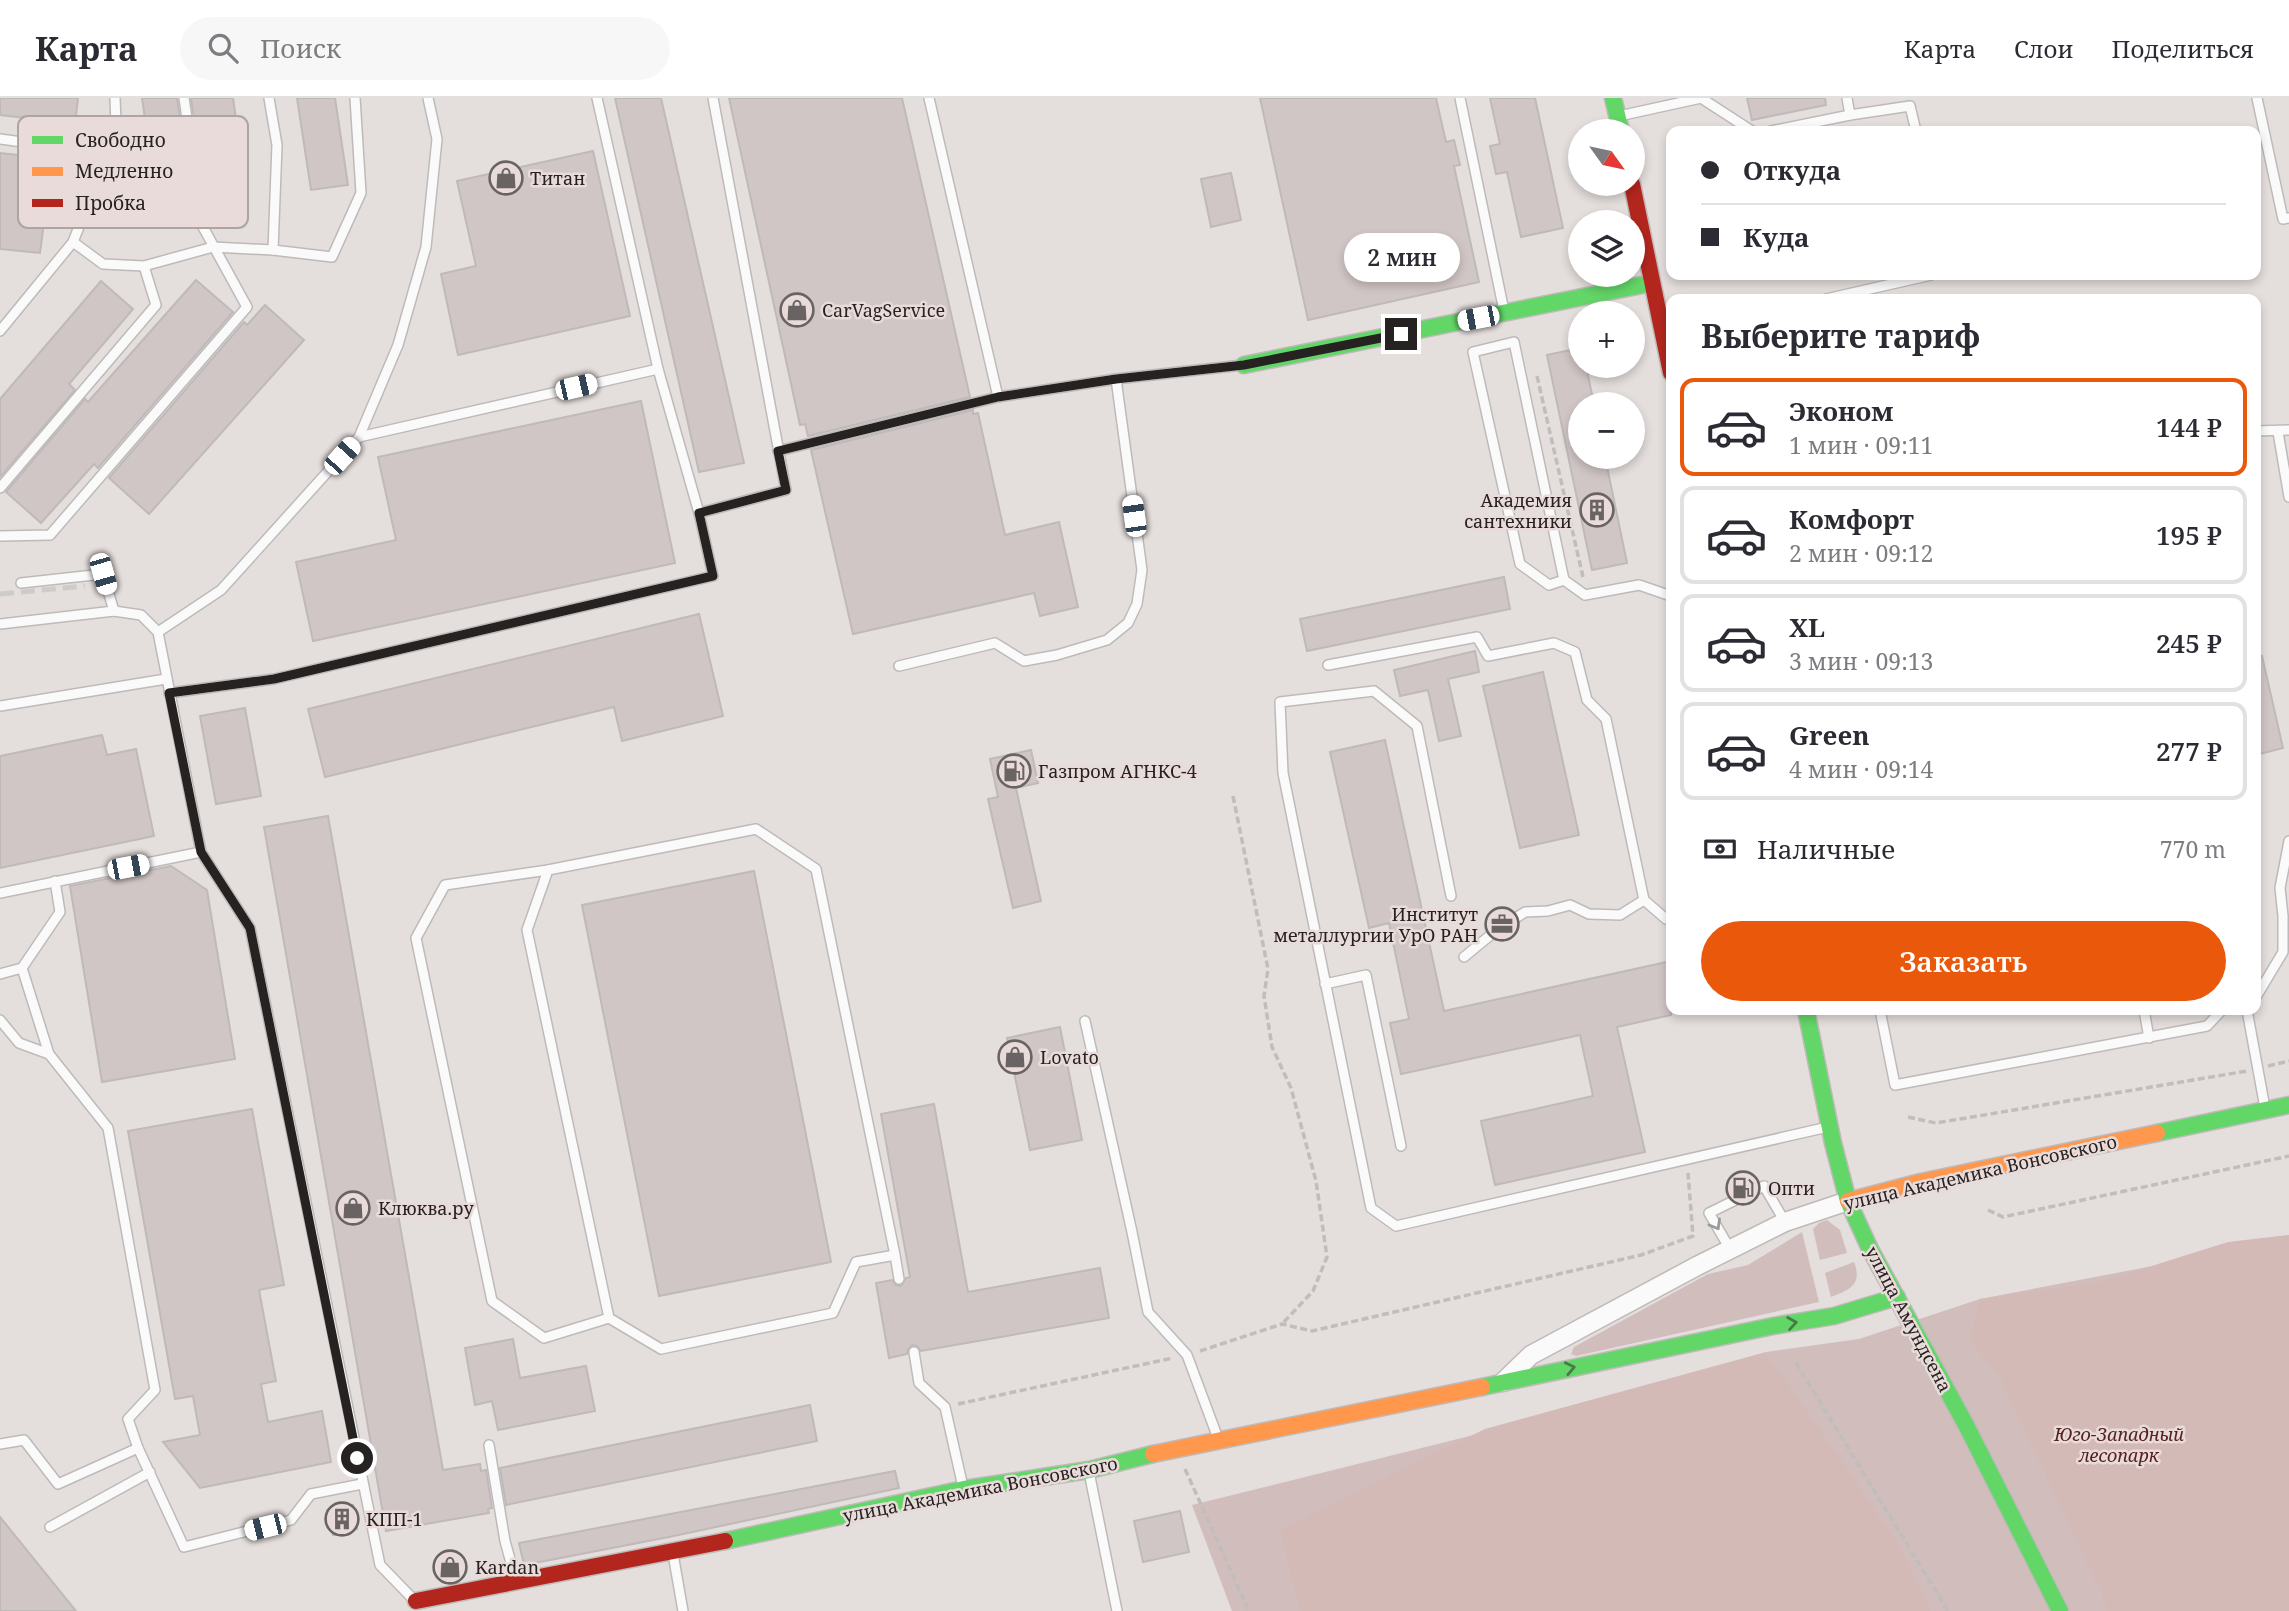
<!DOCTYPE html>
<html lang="ru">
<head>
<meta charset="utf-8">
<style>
	:root { --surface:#fff; --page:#f7f7f7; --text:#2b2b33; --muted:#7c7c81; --line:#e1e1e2; --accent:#ea580c }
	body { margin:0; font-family:"Noto Serif",serif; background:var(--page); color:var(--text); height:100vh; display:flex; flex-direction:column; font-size:26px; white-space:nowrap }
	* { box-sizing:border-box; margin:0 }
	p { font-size:23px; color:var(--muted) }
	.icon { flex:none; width:38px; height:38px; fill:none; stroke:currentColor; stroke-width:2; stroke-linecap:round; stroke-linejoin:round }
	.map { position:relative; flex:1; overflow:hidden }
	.drawer { position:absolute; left:1666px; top:196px; width:595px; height:721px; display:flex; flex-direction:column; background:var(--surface); border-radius:14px; box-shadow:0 4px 10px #0003 }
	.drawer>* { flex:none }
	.guide { position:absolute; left:1666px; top:28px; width:595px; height:154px; border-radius:14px; box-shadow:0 4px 10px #0003; display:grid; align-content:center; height:154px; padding:0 35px; background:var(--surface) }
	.needle { width:46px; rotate:123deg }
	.controls { position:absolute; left:1568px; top:21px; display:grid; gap:14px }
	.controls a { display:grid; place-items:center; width:77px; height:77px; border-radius:50%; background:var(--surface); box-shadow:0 4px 10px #0003; font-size:35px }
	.end { position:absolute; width:32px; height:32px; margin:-16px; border:9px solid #272222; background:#fff; box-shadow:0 0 0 4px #fff }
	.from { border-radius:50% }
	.bubble { position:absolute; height:49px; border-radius:24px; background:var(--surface); box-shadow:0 4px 10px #0003; font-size:23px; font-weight:600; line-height:49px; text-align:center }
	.car { position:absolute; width:21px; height:42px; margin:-21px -10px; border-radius:9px; box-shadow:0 0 5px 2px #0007; background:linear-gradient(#fff 24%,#345 0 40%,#fff 0 76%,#345 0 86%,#fff 0) }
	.guide b { display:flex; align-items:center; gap:24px; height:66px; font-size:26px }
	.guide b+b { border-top:2px solid var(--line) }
	.guide i { width:18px; height:18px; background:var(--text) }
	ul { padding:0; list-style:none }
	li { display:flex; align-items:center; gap:21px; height:98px; margin:0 14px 10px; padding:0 21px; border:4px solid var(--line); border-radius:14px }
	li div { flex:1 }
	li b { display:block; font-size:26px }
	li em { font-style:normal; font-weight:600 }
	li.on { border-color:var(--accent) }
	li>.icon { width:63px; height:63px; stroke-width:1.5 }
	h2 { padding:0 35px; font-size:32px; line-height:84px }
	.pay { display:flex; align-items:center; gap:18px; height:77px; padding:0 35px; font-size:26px }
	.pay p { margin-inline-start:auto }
	.action { display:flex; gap:14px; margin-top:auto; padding:14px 35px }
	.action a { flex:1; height:80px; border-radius:42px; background:var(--accent); color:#fff; font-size:28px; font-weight:600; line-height:80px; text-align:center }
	header { display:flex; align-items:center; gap:42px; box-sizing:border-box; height:98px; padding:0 35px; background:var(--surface); border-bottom:2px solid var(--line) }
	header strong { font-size:33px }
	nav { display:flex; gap:38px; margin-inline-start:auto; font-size:24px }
	.search { width:490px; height:63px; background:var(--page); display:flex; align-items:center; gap:18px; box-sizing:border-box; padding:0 24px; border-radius:38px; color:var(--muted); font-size:26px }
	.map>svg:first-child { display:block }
	.green { fill:#d1bebc }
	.forest { fill:#d4bab7 }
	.building { fill:#d0c6c5; stroke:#bfbab9; stroke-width:2 }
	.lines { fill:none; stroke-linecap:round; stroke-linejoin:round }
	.lane-casing { stroke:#bfbaba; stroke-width:12 }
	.street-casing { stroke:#bfbaba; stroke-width:21 }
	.fast-casing { stroke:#bfbaba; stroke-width:19 }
	.slow-casing { stroke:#bfbaba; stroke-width:19 }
	.jam-casing { stroke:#bfbaba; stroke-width:19 }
	.path { stroke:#c0bdbd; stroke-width:3.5; stroke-dasharray:7 3.5; stroke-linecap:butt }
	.lane { stroke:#fbfafa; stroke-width:9 }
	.street { stroke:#fbfafa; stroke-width:18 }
	.fast { stroke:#63d668; stroke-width:16 }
	.slow { stroke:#ff974d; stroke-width:16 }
	.jam { stroke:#b3261e; stroke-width:16 }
	.rail { stroke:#cecccb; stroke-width:5; stroke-dasharray:14 7; stroke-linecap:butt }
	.oneway { stroke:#9c9999 }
	.oneway2 { stroke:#457c45 }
	.route { stroke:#272222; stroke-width:9 }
	.labels { text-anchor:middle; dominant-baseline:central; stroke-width:5; stroke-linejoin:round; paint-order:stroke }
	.poi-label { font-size:18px; fill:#272222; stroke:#e8dbd9; text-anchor:start }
	.street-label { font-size:18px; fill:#272222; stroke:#e8dbd9 }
	.park-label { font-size:18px; font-style:italic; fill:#572120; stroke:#e8dbd9 }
	.key { fill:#e8dbd9; stroke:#aea4a2; stroke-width:2 }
	.key-label { font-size:19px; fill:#272222 }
</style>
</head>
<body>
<header>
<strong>Карта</strong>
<div class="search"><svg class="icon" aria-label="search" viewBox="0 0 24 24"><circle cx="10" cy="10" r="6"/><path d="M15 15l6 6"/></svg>Поиск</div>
<nav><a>Карта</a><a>Слои</a><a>Поделиться</a></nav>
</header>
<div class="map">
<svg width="2289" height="1513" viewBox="0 0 2289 1513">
	<rect width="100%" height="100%" fill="#e4dedc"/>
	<g class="green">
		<polygon points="1827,1122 1840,1132 1847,1155 1820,1162 1813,1131 1819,1125"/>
		<polygon points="1802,1134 1819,1204 1576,1258 1571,1256 1574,1249 1708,1176 1748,1167"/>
		<polygon points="2289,1142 2289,1513 1232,1513 1192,1407 1772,1263 1766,1254 1859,1241 1980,1201"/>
		<path d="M1854 1164C1863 1187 1849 1192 1831 1199L1825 1175Z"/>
	</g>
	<g class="forest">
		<polygon points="2289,1137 2289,1513 2109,1513 2000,1280 1969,1241 1980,1201 2104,1183 2228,1144"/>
		<polygon points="1766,1254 1896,1442 1931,1513 1300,1513 1280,1431 1485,1331"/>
	</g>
	<g class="building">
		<polygon points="0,0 78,0 75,26 0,17"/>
		<polygon points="142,0 177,0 192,100 157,105"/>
		<polygon points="191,0 233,0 247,99 211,105 210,97 205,98"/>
		<polygon points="297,0 335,0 348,87 311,92"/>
		<polygon points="615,0 661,0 744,365 699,374"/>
		<polygon points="729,0 902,0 970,299 808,338 805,326 800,327"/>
		<polygon points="1260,0 1436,0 1446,44 1454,42 1460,67 1454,68 1479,184 1308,222"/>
		<polygon points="1490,0 1535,0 1563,130 1521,139 1507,74 1496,76 1490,48 1500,46"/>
		<polygon points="1747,0 1825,0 1826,7 1752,22"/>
		<polygon points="593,53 630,218 458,257 441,176 476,168 457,83"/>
		<polygon points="0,55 52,61 40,155 0,151"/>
		<polygon points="1231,75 1241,122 1211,129 1201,81"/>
		<polygon points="196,182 233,214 98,370 94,366 41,425 6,394 85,301 88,304"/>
		<polygon points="101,183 133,211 69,286 75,292 0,379 0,301"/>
		<polygon points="265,207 304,242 149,416 109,380 244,224 247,227"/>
		<polygon points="1580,250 1580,268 1586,268 1594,306 1580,306 1580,359 1605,359 1627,465 1592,472 1547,257"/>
		<polygon points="641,303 675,465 313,543 296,464 396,442 378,359"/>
		<polygon points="973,312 973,316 978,315 1005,437 1059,424 1078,509 1040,518 1034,495 853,536 811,352"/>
		<polygon points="1504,479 1510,511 1307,553 1300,521"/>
		<polygon points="699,516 723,618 622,643 614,609 325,679 308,611"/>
		<polygon points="1475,553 1479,574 1448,581 1461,638 1439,643 1428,592 1400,598 1394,572"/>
		<polygon points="2262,558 2283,650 2256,657 2256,559"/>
		<polygon points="1543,574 1579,737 1520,750 1483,588"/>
		<polygon points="245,610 261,698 216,706 200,618"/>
		<polygon points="102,637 107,657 136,651 154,738 0,770 0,658"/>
		<polygon points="1385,642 1444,913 1671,863 1671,917 1617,929 1645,1054 1495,1087 1481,1023 1593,998 1580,937 1401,976 1390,925 1409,921 1389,825 1369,830 1330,654"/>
		<polygon points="1031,652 1038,685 1016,690 1041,803 1013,810 988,701 998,699 990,661"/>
		<polygon points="328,718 443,1372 480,1366 481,1373 486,1372 492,1410 488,1411 489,1415 386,1433 264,729"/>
		<polygon points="171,768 207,792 235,961 102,984 70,788"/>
		<polygon points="754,773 831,1164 659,1198 582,807"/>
		<polygon points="1060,929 1082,1042 1030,1052 1007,940"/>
		<polygon points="934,1006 968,1194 1100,1170 1109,1220 921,1253 917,1248 912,1247 908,1251 907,1256 889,1260 876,1185 892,1182 896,1187 901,1188 906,1180 910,1179 881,1016"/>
		<polygon points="252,1011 284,1187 259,1192 276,1283 261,1286 268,1324 322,1313 331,1364 200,1390 163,1344 200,1337 193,1298 175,1301 128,1033"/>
		<polygon points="513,1241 520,1280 586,1268 595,1313 498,1332 492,1303 475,1307 465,1250"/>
		<polygon points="810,1307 817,1343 506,1407 500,1370"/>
		<polygon points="895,1373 899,1390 669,1439 524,1467 519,1445"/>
		<polygon points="353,1407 357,1431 333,1437 327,1412"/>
		<polygon points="1180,1413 1189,1454 1143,1464 1134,1423"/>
		<polygon points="0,1419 76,1513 0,1513"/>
	</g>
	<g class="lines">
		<defs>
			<g id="lane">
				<polyline points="269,0 277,47 273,152"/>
				<polyline points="929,0 998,299"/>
				<polyline points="1460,0 1504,213"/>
				<polyline points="1847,0 1850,17 1910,8 1916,33"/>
				<polyline points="2257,0 2283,121 2289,120"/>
				<polyline points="1619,18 1701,0 1752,33"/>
				<polyline points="1771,33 1850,17"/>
				<polyline points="0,41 66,50 91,98"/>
				<polyline points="73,144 103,166 144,168 213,149 273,152 332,159 361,95 355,0"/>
				<polyline points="1826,201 1931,177"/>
				<polyline points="0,233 73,144 91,98 118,77 115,0"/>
				<polyline points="2256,333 2289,332"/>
				<polyline points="2278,334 2289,399"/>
				<polyline points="359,339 658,271"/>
				<polyline points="778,353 998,299 1116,281 1243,267"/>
				<polyline points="0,390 156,207 144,168"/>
				<polyline points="699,415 786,392 713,0"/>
				<polyline points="0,438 50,437 247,209 203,129 184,0"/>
				<polyline points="1564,482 1549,487 1520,466 1473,254 1514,244 1564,482 1585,497 1639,487 1671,498"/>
				<polyline points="21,485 103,476 114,513"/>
				<polyline points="0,526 114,513 141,517 158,534 201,754 250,830 380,1467 415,1503"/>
				<polyline points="158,534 221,492 359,339 398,247 426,149 437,41 428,0"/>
				<polyline points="1328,567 1477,539 1488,558 1554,545 1575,554 1587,602 1606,621 1644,802 1666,821 1671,822"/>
				<polyline points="899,568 995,545 1024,563 1057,557 1107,542 1128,525 1137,506 1142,472 1116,281"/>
				<polyline points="169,595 274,581 713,478 699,415 658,271 597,0"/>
				<polyline points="0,608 166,581"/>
				<polyline points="548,772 445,787 416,840 492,1203 544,1240 609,1220"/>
				<polyline points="0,795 201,754"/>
				<polyline points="1451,798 1417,628 1374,593 1280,604 1283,675 1371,1110 1396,1128 1828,1029"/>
				<polyline points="1464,859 1493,835 1525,814 1548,813 1570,807 1589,816 1620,817 1644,802"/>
				<polyline points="22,870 49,956"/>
				<polyline points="0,876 22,870 60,814 55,783"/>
				<polyline points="1325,886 1366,877 1401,1048"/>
				<polyline points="2256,899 2283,854 2283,818 2280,790 2289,743"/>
				<polyline points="1880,912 1895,987 2207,928 2222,912"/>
				<polyline points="2144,912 2149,940"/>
				<polyline points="2247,912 2265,1010"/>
				<polyline points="0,922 19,945 49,956 108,1030 155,1292 128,1321 138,1350"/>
				<polyline points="1085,923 1132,1134 1148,1214 1187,1257 1219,1343"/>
				<polyline points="1730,1151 1709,1115 1764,1088 1785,1124"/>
				<polyline points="895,1157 856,1164 833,1215 661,1251 609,1220 527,832 548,772 756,731 816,771 895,1157 899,1181"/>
				<polyline points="914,1254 919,1285 945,1309 963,1389"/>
				<polyline points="0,1346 24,1342 58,1386 138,1350 184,1449 291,1422 311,1396 362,1386"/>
				<polyline points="489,1347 505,1443 516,1483"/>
				<polyline points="1089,1374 1117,1513"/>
				<polyline points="50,1429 150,1374"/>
				<polyline points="673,1456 683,1513"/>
			</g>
			<polyline id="street" points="1503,1284 1531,1257 1697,1168 1785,1124 1848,1103"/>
			<g id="fast">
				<polyline points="1613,0 1621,33"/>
				<polyline points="1244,267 1652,185"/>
				<polyline points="1806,912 1833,1045 1848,1103 1870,1151 1966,1327 2060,1513"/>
				<polyline points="2157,1035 2289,1007"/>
				<polyline points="1482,1289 1773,1228 1834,1218 1897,1199"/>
				<polyline points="725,1443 964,1391 1089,1372 1153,1356"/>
			</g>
			<g id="slow">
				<polyline points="1848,1103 1921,1084 2157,1035"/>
				<polyline points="1153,1356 1482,1289"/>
			</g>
			<g id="jam">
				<polyline points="1632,86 1671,275"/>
				<polyline points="416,1503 725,1443"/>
			</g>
		</defs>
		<use href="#lane" class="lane-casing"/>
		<use href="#street" class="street-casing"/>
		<use href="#fast" class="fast-casing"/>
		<use href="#slow" class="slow-casing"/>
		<use href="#jam" class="jam-casing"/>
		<g class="path">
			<polyline points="1537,278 1583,479"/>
			<polyline points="1233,698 1268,871 1264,898 1272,949 1291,990 1316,1083 1327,1159 1313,1193 1282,1226"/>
			<polyline points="2268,968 2289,963"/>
			<polyline points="1908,1019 1936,1025 2247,973"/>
			<polyline points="1988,1112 2003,1119 2289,1058"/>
			<polyline points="1200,1253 1282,1226 1312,1233 1641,1157 1693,1138 1688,1075"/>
			<polyline points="1796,1265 1948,1513"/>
			<polyline points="958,1306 1173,1260"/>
			<polyline points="1185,1371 1249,1513"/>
		</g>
		<use href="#lane" class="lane"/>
		<use href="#street" class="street"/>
		<use href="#fast" class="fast"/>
		<use href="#slow" class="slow"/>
		<use href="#jam" class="jam"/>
		<polyline class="rail" points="0,496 85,488"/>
	</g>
	<defs><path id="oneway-chevron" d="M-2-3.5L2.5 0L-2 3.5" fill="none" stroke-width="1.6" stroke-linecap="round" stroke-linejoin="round" transform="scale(1.75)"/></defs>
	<use class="oneway" href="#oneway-chevron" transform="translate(1716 1127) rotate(60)"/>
	<g class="oneway2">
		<use href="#oneway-chevron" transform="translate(1792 1225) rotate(-9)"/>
		<use href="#oneway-chevron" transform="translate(1570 1270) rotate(-12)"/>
	</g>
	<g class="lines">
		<polyline class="route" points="357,1360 250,830 201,754 169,595 274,581 713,478 699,415 786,392 778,353 998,299 1116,281 1244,267 1401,236"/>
	</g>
	<defs>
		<symbol id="shop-ring" viewBox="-11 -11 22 22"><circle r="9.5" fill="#e8dbd9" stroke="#696463" stroke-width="1.5"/><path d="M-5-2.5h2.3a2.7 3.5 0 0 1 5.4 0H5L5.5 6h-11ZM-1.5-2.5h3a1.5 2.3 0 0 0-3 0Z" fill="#696463"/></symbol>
		<symbol id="building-ring" viewBox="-11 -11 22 22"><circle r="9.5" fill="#e8dbd9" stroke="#696463" stroke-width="1.5"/><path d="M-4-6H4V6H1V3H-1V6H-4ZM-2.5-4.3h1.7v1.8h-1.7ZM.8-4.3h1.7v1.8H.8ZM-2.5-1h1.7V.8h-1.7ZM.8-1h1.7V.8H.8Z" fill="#696463"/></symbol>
		<symbol id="fuel-ring" viewBox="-11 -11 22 22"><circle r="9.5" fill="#e8dbd9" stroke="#696463" stroke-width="1.5"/><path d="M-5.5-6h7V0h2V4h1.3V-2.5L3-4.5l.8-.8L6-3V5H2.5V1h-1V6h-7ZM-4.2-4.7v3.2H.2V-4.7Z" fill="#696463"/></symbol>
		<symbol id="office-ring" viewBox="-11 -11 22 22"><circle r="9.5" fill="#e8dbd9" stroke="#696463" stroke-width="1.5"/><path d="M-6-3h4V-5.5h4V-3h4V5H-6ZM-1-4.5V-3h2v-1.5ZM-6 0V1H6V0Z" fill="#696463"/></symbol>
	</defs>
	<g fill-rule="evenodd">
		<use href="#shop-ring" x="487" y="61" width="38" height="38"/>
		<use href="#shop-ring" x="778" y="193" width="38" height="38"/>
		<use href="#building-ring" x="1578" y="393" width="38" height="38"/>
		<use href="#fuel-ring" x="995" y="654" width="38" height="38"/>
		<use href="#office-ring" x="1483" y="807" width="38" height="38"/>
		<use href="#shop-ring" x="996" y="940" width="38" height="38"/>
		<use href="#fuel-ring" x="1724" y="1071" width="38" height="38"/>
		<use href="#shop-ring" x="334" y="1091" width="38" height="38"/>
		<use href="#building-ring" x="323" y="1402" width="38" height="38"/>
		<use href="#shop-ring" x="431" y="1450" width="38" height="38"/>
	</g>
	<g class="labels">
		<g class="poi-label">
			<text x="530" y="80">Титан</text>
			<text x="822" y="212">CarVagService</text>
			<text x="1572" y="402" text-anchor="end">Академия<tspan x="1572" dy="21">сантехники</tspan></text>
			<text x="1038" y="673">Газпром АГНКС-4</text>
			<text x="1478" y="816" text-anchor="end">Институт<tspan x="1478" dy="21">металлургии УрО РАН</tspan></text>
			<text x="1040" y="959">Lovato</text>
			<text x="1768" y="1090">Опти</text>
			<text x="378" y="1110">Клюква.ру</text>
			<text x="366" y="1421">КПП-1</text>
			<text x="475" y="1469">Kardan</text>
		</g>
		<g class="street-label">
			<text transform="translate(1980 1074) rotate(-13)">улица Академика Вонсовского</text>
			<text transform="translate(1909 1221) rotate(62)">улица Амундсена</text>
			<text transform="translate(980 1391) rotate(-11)">улица Академика Вонсовского</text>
		</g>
		<g class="park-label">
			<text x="2119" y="1336">Юго-Западный<tspan x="2119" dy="21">лесопарк</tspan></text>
		</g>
	</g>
	<rect x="18" y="18" width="230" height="112" rx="10" class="key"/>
	<rect x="32" y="38" width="31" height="8" fill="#63d668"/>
	<rect x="32" y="69" width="31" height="9" fill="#ff974d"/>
	<rect x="32" y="101" width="31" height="8" fill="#b3261e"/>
	<g class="key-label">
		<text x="75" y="49">Свободно</text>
		<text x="75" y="80">Медленно</text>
		<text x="75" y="112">Пробка</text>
	</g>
</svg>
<div class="controls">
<a><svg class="needle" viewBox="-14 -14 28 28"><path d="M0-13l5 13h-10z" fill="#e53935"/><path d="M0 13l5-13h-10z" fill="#7c7c81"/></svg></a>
<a><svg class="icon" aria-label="layers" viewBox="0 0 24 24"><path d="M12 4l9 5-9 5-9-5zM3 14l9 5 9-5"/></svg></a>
<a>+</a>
<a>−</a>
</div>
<i class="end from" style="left:357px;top:1360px"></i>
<i class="end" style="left:1401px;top:236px"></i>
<div class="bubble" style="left:1344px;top:135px;width:116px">2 мин</div>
<i class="car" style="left:1478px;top:220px;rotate:259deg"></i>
<i class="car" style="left:576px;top:289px;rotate:77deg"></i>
<i class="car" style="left:342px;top:358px;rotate:42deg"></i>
<i class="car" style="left:1134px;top:418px;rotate:352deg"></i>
<i class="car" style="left:103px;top:476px;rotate:164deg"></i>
<i class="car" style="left:128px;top:769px;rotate:79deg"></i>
<i class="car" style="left:265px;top:1429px;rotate:256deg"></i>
<div class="guide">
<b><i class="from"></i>Откуда</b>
<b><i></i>Куда</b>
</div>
<section class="drawer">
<h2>Выберите тариф</h2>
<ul>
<li class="on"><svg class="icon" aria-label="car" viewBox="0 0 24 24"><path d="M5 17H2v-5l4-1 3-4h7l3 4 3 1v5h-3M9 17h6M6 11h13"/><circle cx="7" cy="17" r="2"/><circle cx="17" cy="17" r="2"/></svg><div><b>Эконом</b><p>1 мин · 09:11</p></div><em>144 ₽</em></li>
<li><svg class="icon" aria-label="car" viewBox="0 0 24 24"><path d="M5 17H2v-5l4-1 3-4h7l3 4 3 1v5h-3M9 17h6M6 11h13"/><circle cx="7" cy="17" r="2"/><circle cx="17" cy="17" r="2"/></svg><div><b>Комфорт</b><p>2 мин · 09:12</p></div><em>195 ₽</em></li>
<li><svg class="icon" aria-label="car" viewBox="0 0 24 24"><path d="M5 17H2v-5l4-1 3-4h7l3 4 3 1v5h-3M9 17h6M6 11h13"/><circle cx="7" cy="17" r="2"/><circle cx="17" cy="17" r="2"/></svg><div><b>XL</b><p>3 мин · 09:13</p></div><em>245 ₽</em></li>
<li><svg class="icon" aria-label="car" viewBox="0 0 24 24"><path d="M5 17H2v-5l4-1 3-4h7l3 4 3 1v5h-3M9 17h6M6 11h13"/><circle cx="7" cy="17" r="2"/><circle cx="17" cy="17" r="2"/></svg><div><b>Green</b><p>4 мин · 09:14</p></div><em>277 ₽</em></li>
</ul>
<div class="pay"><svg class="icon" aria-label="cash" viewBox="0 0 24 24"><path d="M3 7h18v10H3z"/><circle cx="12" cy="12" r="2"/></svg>Наличные<p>770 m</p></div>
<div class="action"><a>Заказать</a></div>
</section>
</div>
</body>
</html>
